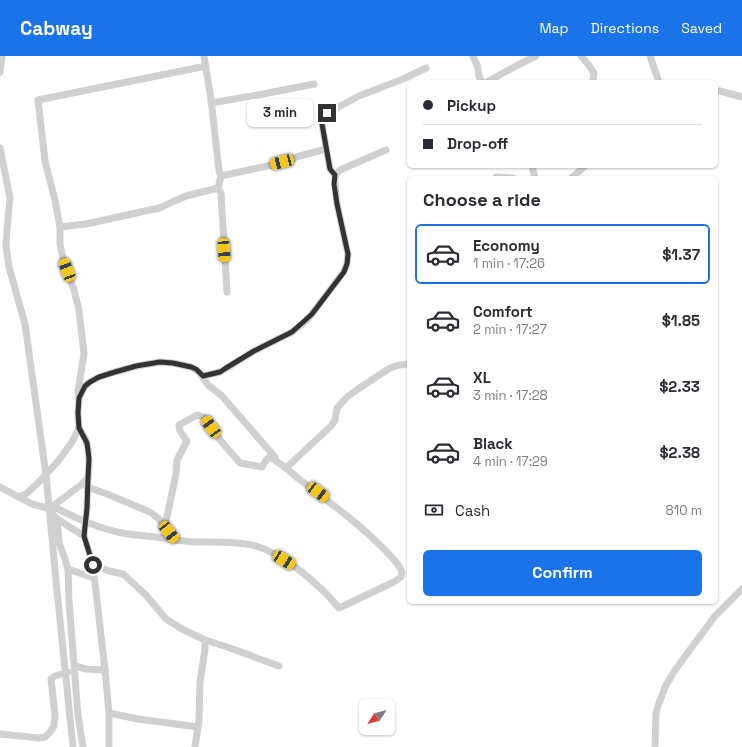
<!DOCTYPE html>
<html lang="en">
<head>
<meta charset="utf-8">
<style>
	:root { --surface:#fff; --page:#f7f7f7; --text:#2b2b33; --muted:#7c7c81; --line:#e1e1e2; --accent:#1a73e8 }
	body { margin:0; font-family:"Space Grotesk",sans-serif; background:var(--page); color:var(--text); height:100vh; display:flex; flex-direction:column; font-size:15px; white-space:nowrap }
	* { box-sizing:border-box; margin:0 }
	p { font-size:13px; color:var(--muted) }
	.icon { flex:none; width:22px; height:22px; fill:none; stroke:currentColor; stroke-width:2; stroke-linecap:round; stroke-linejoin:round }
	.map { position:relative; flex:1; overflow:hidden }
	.drawer { position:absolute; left:407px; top:120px; width:311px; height:428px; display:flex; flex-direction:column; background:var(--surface); border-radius:6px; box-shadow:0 1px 3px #0004 }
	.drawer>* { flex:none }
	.guide { position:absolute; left:407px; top:24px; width:311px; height:88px; border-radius:6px; box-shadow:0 1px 3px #0004; display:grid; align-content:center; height:88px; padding:0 16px; background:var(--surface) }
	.needle { width:26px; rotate:234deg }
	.buttons { position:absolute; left:359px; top:643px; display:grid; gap:8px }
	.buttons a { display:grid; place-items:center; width:36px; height:36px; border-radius:6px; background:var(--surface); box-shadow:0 1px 3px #0004; font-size:20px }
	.end { position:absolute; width:18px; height:18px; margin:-9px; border:5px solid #333; background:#fff; box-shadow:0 0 0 2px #fff }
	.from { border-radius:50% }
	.bubble { position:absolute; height:28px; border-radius:6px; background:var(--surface); box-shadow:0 1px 3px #0004; font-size:13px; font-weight:600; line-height:28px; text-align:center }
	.car { position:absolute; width:12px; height:24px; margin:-12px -6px; border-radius:5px; box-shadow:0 0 3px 1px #0007; background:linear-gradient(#f5c518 24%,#345 0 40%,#f5c518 0 76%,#345 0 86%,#f5c518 0) }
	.guide b { display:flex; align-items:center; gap:14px; height:38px; font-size:15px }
	.guide b+b { border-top:1px solid var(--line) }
	.guide i { width:10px; height:10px; background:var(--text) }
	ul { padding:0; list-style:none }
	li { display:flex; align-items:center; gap:12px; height:60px; margin:0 8px 6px; padding:0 8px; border:2px solid transparent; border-radius:6px }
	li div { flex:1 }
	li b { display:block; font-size:15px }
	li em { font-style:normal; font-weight:600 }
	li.active { border-color:var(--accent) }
	li>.icon { width:36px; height:36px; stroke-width:1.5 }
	h2 { padding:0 16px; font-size:18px; line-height:48px }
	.pay { display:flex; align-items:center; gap:10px; height:44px; padding:0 16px; font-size:15px }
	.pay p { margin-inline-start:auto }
	.primary-button { display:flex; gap:8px; margin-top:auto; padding:8px 16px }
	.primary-button a { flex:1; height:46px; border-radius:6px; background:var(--accent); color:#fff; font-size:16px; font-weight:600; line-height:46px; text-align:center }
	header { display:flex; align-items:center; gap:24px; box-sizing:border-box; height:56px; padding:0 20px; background:var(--accent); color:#fff }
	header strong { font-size:19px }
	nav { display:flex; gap:22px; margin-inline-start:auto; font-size:14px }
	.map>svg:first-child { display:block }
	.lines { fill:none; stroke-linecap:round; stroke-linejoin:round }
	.minor { stroke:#d0d0d0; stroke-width:7 }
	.route { stroke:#333; stroke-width:5 }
</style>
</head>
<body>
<header>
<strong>Cabway</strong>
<nav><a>Map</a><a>Directions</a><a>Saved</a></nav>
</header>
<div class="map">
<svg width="742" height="691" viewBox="0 0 742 691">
	<rect width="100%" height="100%" fill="#fff"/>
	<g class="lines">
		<g class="minor">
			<polyline points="204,0 211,43 219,115 221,120 218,132 221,137 227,236"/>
			<polyline points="473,0 477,9 479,20 482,26"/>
			<polyline points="581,0 588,8 594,17 593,24 594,26"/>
			<polyline points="650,0 659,26"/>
			<polyline points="0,16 2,0"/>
			<polyline points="487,26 516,10 536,0"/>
			<polyline points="716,35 720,35 742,41"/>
			<polyline points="211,47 263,38 314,28"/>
			<polyline points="0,92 10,142 7,174 6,190 9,211 25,268 46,419 57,535 73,691"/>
			<polyline points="532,110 535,122"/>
			<polyline points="335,119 330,113 322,68 327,57 359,40 403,23 426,12"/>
			<polyline points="221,120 272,109 293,103 296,101 326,93"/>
			<polyline points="496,121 513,122"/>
			<polyline points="571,122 576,118 585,110"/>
			<polyline points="60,171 86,168 159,152 186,140 218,132"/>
			<polyline points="203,320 220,316 227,312 254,295 292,276 305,266 312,258 344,215 347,208 348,198 337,148 335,128 335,119 340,114 386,94"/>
			<polyline points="79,342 78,335 84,298 79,254 74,234 63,202 60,189 60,171 55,144 45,105 38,44 206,10"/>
			<polyline points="286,412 331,370 335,364 337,352 347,341 358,333 390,312 399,309 409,308"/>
			<polyline points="0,431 32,448 47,452 57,463 84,480"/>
			<polyline points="87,431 107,438 150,456 158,462 176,484"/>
			<polyline points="18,441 26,438 38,427 59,404 72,386 79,372 78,357 79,342 85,330 90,326 99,321 115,316 137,310 160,306 173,307 191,311 199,316 208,329 221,339 275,401"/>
			<path d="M52 450C76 462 101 474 128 478 137 479 146 480 155 481 168 483 181 485 194 486 212 486 234 485 252 489 282 496 319 528 339 552L394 526 401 521 402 517C400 508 392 502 386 495 360 468 329 446 299 423 295 420 291 416 287 413 281 408 275 405 270 400L268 403H267L265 406 262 411 240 407 221 385 204 361 197 359 179 369 180 375 187 385 177 404 176 418 165 470"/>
			<polyline points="50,452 81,429 88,422"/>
			<polyline points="57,463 59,487 64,500 68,513 69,545 78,659 83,691"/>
			<polyline points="93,509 109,515 123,518 146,539 166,563 182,573 205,584 227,591 279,610"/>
			<polyline points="68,513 94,522"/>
			<polyline points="75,610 86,613 105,614 99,562 93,509 84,480 87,452 88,422 89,409 88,393 86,384 79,372"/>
			<polyline points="105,614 109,657 109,691"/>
			<polyline points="109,657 138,663 198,671"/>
			<polyline points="0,678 39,682 45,681 50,676 54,670 55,659 51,623 55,620 68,616"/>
			<polyline points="195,691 199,664 200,626 205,593 205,584"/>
			<polyline points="655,691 656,657 658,650 665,631 675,614 715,560 742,533"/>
		</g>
	</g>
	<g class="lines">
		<polyline class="route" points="93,509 84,480 87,452 88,422 89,402 87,387 79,372 78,357 79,342 85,330 90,326 99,321 115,316 136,310 160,306 173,307 191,311 196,313 203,320 220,316 226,312 254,295 292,276 312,258 344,216 347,208 348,198 337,148 334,128 335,119 330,113 322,68 327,57"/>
	</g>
</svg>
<div class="buttons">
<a><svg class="needle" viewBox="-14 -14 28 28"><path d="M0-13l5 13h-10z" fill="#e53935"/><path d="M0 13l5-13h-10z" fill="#7c7c81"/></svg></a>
</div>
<i class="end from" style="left:93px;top:509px"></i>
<i class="end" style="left:327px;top:57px"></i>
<div class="bubble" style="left:247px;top:43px;width:66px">3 min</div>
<i class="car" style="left:282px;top:106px;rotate:255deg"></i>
<i class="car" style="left:224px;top:194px;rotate:176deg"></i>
<i class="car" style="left:67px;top:214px;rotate:339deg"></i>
<i class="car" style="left:211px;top:371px;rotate:324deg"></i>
<i class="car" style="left:318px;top:436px;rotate:127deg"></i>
<i class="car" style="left:169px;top:476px;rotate:142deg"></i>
<i class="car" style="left:284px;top:504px;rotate:122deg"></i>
<div class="guide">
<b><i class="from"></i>Pickup</b>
<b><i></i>Drop-off</b>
</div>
<section class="drawer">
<h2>Choose a ride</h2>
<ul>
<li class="active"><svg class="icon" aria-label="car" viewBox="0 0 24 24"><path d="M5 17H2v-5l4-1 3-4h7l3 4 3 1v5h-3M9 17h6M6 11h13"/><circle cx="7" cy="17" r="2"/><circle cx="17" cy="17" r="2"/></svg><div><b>Economy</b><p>1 min · 17:26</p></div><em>$1.37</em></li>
<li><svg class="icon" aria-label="car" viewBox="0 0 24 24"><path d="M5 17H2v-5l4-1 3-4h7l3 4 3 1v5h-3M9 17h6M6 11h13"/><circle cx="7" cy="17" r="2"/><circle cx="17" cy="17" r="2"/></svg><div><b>Comfort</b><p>2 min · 17:27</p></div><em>$1.85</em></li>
<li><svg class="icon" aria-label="car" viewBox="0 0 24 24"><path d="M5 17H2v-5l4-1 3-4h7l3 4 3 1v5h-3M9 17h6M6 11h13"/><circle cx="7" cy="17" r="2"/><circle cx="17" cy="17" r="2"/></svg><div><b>XL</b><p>3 min · 17:28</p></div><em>$2.33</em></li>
<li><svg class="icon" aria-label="car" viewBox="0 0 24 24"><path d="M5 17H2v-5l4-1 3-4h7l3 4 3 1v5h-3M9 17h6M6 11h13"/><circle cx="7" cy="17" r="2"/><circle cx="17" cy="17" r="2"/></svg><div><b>Black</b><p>4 min · 17:29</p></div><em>$2.38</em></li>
</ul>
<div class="pay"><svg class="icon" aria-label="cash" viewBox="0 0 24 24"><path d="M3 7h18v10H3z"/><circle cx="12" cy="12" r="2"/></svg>Cash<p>810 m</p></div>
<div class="primary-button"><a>Confirm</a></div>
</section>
</div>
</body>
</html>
